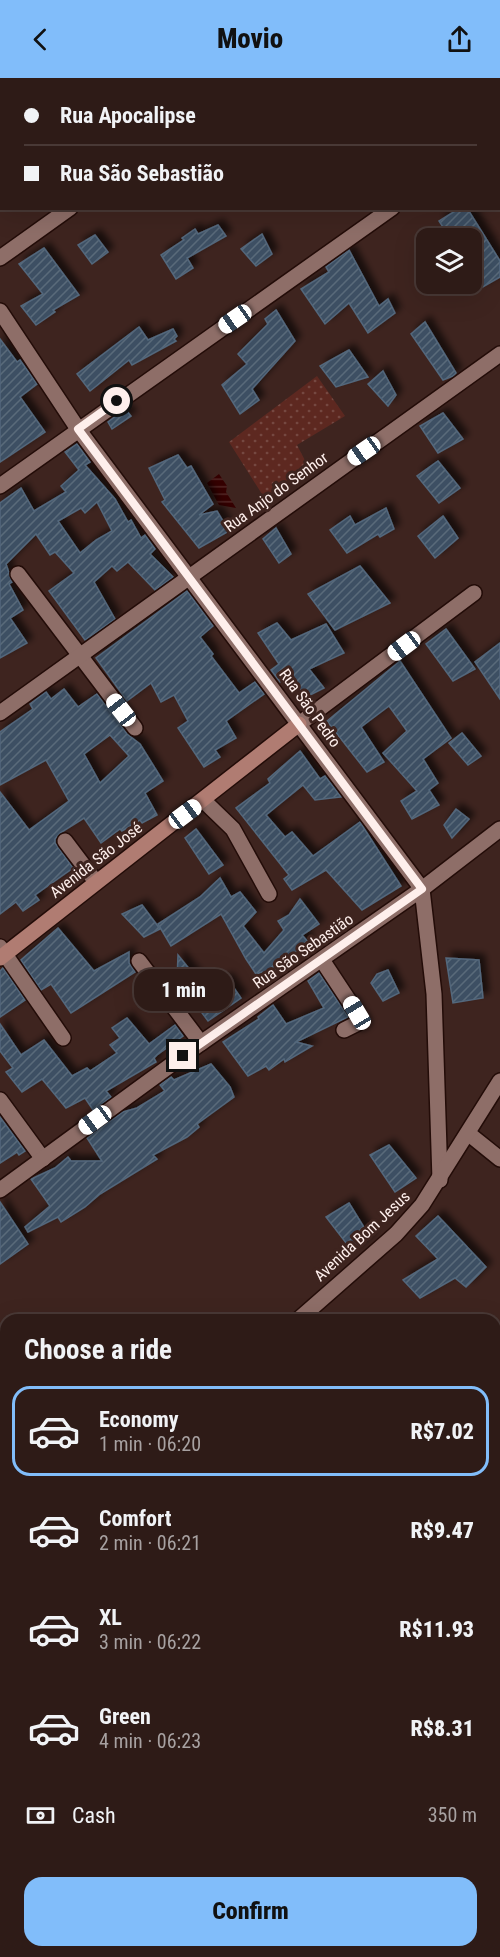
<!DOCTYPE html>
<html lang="en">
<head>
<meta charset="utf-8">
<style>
	:root { --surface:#2e1b17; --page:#3a2824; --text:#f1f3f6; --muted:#a7a1a1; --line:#493936; --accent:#81bdfa }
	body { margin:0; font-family:"Roboto Condensed",sans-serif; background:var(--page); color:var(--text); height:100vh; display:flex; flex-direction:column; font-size:22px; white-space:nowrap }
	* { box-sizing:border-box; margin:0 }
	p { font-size:20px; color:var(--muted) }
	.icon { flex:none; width:33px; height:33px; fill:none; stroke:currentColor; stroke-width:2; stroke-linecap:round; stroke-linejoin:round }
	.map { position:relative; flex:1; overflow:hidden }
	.side { position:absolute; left:0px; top:1236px; width:501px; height:644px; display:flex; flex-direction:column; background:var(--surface); border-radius:18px 18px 0 0; box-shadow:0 6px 24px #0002,0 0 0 2px var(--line) }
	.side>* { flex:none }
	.hud { position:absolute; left:0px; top:0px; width:501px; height:132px; box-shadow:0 6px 24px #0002,0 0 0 2px var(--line); display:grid; align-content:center; height:132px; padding:0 24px; background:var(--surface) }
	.tools { position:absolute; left:416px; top:150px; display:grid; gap:12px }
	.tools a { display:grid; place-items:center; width:66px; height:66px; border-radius:12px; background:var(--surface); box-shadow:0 6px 24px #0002,0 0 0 2px var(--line); font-size:30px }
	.end { position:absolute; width:27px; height:27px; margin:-14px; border:8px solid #feefec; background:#111; box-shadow:0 0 0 3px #111 }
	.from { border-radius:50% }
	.bubble { position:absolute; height:42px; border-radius:18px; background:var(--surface); box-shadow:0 6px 24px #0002,0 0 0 2px var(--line); font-size:20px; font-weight:800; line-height:42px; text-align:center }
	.car { position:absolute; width:18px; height:36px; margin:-18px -9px; border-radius:8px; box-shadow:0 0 4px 2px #0007; background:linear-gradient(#fff 24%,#345 0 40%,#fff 0 76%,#345 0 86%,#fff 0) }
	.hud b { display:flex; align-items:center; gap:21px; height:57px; font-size:22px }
	.hud b+b { border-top:2px solid var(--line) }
	.hud i { width:15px; height:15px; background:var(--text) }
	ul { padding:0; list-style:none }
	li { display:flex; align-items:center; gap:18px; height:90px; margin:0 12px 9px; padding:0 12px; border:3px solid transparent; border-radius:18px }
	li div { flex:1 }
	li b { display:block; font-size:22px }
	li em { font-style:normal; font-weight:800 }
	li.selected { border-color:var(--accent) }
	li>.icon { width:54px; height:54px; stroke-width:1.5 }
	h2 { padding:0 24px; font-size:27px; line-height:72px }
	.pay { display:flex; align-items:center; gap:15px; height:66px; padding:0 24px; font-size:22px }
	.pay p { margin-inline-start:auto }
	.action { display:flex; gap:12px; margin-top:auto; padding:12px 24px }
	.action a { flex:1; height:69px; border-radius:18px; background:var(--accent); color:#111; font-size:24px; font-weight:800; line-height:69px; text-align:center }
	header { display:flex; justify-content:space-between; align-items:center; height:78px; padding:0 24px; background:var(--accent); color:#111; font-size:27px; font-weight:800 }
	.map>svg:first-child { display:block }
	.green { fill:url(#green-dots) }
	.water { fill:url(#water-rules) }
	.building { fill:url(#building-hatch); stroke:#53677c; stroke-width:1.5; fill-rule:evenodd; filter:url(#shadow) }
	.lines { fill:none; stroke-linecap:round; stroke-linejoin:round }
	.street-casing { stroke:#230c08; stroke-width:18 }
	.secondary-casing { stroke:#230c08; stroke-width:18 }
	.street { stroke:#8e6e68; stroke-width:15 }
	.secondary { stroke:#b07c72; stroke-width:15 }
	.route { stroke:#feefec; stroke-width:8 }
	.labels { text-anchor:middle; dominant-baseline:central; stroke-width:6; stroke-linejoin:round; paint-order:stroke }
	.street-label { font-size:16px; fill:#feefec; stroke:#3e241f }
</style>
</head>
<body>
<header><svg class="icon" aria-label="back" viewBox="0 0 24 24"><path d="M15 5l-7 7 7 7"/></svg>Movio<svg class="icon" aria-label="share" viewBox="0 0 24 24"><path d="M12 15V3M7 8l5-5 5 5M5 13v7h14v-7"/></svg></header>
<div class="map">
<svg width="500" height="1879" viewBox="0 0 500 1879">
	<defs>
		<pattern id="green-dots" width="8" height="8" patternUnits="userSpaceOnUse" patternTransform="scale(1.5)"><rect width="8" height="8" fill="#5d2820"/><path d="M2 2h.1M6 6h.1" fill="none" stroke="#754841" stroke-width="1.8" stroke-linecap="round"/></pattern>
		<pattern id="water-rules" width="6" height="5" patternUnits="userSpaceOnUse" patternTransform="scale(1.5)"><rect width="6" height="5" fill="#340000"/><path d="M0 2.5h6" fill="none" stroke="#522625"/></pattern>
		<pattern id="building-hatch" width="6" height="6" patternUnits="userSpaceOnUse" patternTransform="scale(1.5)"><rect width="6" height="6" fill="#3d5064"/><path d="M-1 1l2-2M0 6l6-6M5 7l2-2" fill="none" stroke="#5a6a7a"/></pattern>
		<filter id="shadow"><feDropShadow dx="5.5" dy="-5.5" stdDeviation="3" flood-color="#0009"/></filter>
	</defs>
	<rect width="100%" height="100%" fill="#3e241f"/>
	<polygon class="green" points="317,298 345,338 297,367 311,394 267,424 229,364"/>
	<polygon class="water" points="219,396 227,408 226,414 236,430 219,427 207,405"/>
	<g class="building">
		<polygon points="460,130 467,130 500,183 500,199 481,210 471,194 471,160 450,160 439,143"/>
		<polygon points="218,147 226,158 187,180 193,190 176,201 161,177 184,162 182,160 195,151 198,156"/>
		<polygon points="262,156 272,176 256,188 241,171"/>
		<polygon points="95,157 108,174 92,186 78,167"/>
		<polygon points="44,170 79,217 53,232 55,234 36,247 21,228 43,216 19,186"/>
		<polygon points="349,172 379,228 388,221 395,235 368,255 349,225 325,246 301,211 329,194 326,189"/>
		<polygon points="276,232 295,263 252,311 259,322 240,336 222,307 247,286 238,276 268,246 265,241"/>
		<polygon points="425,244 456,295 453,298 443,302 411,256"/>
		<polygon points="139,249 148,262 173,251 177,258 174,261 176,263 132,287 129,282 90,313 77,296"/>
		<polygon points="0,261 17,284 20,282 37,306 20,319 45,354 0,384"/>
		<polygon points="349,272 368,299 336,309 320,288"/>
		<polygon points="383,293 396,317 388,328 368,306"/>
		<polygon points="125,331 131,338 112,351 108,344"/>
		<polygon points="443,335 463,361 438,375 420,348"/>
		<path d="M77 366 90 384 85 387 115 421 128 444 131 442 141 460 145 457 155 471 150 476 173 499 155 512 128 484 117 493 112 488 94 504 115 541 85 562 49 513 74 495 55 474 50 477 36 456 6 486 12 504 9 506 23 532 10 540 27 565 0 580V425L21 410 34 433 66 414 61 408 79 392 65 374ZM97 424 112 453 96 462 80 475 58 443 81 430 85 435Z"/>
		<polygon points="178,377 187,390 191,388 213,426 199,437 217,433 229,453 199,470 162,424 165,422 149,390"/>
		<polygon points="438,383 460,410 439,425 417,398"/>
		<polygon points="386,430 394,451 380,459 378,456 347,475 330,452 350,438 355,447"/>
		<polygon points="443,438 458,460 435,480 418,458"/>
		<polygon points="276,450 291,476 279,485 263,461"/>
		<polygon points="360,488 390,525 335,552 308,516"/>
		<polygon points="187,513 213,548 200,559 213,576 211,578 239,615 255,604 264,616 226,643 236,660 215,672 220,679 204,689 178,650 188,643 174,617 161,624 151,605 127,623 96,580"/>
		<polygon points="277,545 291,562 326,546 344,575 309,591 324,610 306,619 289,597 280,604 271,592 279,586 258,555"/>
		<polygon points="446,551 475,591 453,603 426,566"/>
		<polygon points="500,565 500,621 475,584"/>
		<polygon points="400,583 451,660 423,681 438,705 429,712 439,727 412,741 401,723 417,713 383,675 407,653 389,628 361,649 384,684 367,694 327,643"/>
		<path d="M64 611 78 629 97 616 127 656 140 666 163 703 145 715 157 737 142 745 140 742 122 753 120 751 101 765 84 740 60 755 55 761V765L73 790 35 817 39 822 23 833 16 824 0 836V714L29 752 69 723 46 682 0 707V654L33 631 30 626 46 614 51 621ZM110 657 129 678 100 705 84 676Z"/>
		<polygon points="462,655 481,678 468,687 449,665"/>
		<polygon points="300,673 320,701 325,698 341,719 315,722 303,707 266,737 285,759 292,754 313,778 360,744 401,808 362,832 326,792 292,812 284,801 289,797 236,730 270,705 268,701"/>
		<polygon points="456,731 469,741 452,760 444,747"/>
		<polygon points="196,751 223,787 209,796 185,760"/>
		<polygon points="220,800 231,819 240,814 256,834 243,848 264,875 284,852 278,843 289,837 300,821 319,846 302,857 308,864 266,899 262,894 256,896 246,881 221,836 171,868 158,846 200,819"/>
		<polygon points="142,827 160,851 144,859 122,836"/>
		<polygon points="58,850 94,893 129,874 129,885 135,894 71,935 51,906 41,912 21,882"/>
		<polygon points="178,877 207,913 227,900 241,920 208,943 188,916 185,918 177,903"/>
		<polygon points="446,880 479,882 483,920 453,925"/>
		<polygon points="3,890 25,922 0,939 0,893"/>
		<polygon points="388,892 399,915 383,923 371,905 377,896"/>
		<polygon points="319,895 348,939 296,964 312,968 285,984 284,981 269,992 266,988 248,998 223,964 259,941 258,939 273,927 286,946 324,930 308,903"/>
		<polygon points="127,940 149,966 175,947 183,958 157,977 154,980 156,984 106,1013 111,1019 93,1032 85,1020 66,1030 42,1001 22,1014 6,994 13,990 0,973 0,946 21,977 44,962 72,998 87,990 90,993 117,975 110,967 120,960 112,950"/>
		<polygon points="211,986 230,1009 234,1019 197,1046 199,1049 187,1059 153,1077 157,1081 100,1116 85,1129 61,1144 58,1139 28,1154 25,1149 50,1128 31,1101 55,1090 68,1079 71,1083 102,1083 87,1060 123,1034 137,1030 165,1013 160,1007 171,999 174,1002"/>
		<polygon points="0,1039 25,1073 19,1077 17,1074 0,1085"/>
		<polygon points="389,1067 416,1100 395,1114 370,1077"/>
		<polygon points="0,1124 28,1166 0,1186"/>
		<polygon points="349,1125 370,1159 353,1174 326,1139"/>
		<polygon points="438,1138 486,1189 466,1209 455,1200 420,1220 403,1202 438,1181 416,1158"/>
	</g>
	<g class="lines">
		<defs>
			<g id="street">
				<polyline points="18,2 21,0"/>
				<polyline points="255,2 257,0"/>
				<polyline points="0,15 2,14"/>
				<polyline points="0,180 70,130"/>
				<polyline points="0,233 78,351 422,811 434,916 440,1102"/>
				<polyline points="0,408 392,130"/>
				<polyline points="18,496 135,650"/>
				<polyline points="0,635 500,276"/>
				<polyline points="299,646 474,515"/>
				<polyline points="203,722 233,751 269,816"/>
				<polyline points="65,763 96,804"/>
				<polyline points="0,869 63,960"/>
				<polyline points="322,882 357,935 358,945 344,952"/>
				<polyline points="139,883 201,965"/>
				<polyline points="0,1022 43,1081"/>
				<polyline points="469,1056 500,1081"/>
				<polyline points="0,1112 201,965 422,811 500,751"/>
				<polyline points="298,1242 396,1156 422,1127 500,1003"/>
				<polyline points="495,1413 500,1415"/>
				<polyline points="0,1492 6,1487"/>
				<polyline points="0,1515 6,1523"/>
				<polyline points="0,1811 6,1812"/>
			</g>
			<polyline id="secondary" points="0,880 299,646"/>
		</defs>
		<use href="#street" class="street-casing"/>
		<use href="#secondary" class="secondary-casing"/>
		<use href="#street" class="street"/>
		<use href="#secondary" class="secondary"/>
	</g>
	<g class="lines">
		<polyline class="route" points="117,323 78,351 422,811 183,978"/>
	</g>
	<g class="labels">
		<g class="street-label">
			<text transform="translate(276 414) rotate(-36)">Rua Anjo do Senhor</text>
			<text transform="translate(310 630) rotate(54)">Rua São Pedro</text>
			<text transform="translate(96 782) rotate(-38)">Avenida São José</text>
			<text transform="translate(303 873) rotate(-35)">Rua São Sebastião</text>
			<text transform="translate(362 1158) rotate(-43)">Avenida Bom Jesus</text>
		</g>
	</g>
</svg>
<div class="tools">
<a><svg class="icon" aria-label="layers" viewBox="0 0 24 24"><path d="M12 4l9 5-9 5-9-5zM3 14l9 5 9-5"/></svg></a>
</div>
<i class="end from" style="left:117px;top:323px"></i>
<i class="end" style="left:183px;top:978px"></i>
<div class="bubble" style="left:134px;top:891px;width:99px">1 min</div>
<i class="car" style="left:235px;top:241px;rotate:235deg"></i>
<i class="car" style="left:364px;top:373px;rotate:235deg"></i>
<i class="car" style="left:404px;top:568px;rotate:233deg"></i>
<i class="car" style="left:121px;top:632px;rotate:322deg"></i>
<i class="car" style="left:185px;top:736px;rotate:53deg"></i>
<i class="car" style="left:357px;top:935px;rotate:329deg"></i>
<i class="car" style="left:95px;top:1042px;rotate:234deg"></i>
<div class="hud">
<b><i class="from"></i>Rua Apocalipse</b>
<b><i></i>Rua São Sebastião</b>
</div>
<section class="side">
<h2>Choose a ride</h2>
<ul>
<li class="selected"><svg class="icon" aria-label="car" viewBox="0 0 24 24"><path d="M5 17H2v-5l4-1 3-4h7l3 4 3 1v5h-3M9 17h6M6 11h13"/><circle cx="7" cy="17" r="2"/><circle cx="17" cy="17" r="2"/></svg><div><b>Economy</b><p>1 min · 06:20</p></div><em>R$7.02</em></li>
<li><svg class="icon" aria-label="car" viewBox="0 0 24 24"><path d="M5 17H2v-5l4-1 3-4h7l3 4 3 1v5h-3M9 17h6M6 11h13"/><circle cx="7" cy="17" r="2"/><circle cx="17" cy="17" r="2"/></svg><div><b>Comfort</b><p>2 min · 06:21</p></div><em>R$9.47</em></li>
<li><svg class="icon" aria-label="car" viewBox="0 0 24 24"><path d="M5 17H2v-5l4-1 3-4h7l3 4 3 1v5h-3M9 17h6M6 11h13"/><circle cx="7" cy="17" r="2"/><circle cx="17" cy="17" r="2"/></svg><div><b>XL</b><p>3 min · 06:22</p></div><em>R$11.93</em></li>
<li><svg class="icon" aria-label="car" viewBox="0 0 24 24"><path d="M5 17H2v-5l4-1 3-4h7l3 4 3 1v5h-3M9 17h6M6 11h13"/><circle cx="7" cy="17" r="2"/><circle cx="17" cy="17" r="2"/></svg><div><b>Green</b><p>4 min · 06:23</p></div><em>R$8.31</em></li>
</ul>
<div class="pay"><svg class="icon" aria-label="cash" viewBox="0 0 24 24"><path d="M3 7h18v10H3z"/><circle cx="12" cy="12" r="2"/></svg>Cash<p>350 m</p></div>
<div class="action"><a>Confirm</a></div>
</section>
</div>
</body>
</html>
